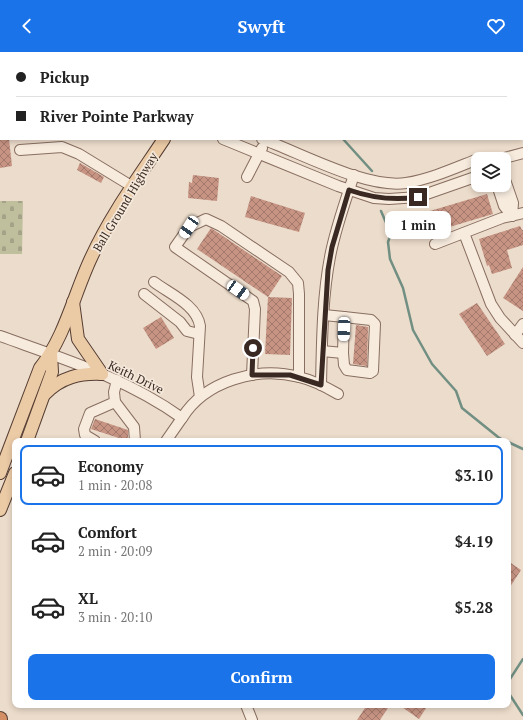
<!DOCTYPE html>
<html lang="en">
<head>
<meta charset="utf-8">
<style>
	:root { --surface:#fff; --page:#f6f6f6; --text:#222; --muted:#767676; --line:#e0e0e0; --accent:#1a73e8 }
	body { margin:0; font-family:"PT Serif",serif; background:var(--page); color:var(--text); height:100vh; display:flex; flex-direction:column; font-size:15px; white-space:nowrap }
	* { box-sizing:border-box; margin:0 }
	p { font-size:13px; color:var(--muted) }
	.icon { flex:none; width:22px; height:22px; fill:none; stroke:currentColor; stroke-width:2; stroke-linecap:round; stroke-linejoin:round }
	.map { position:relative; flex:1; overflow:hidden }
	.details { position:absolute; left:12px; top:386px; width:499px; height:270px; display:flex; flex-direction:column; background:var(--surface); border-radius:8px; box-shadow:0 2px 6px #0003 }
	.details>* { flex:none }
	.hud { position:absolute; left:0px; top:0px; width:523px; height:88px; box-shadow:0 2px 6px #0003; display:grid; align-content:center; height:88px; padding:0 16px; background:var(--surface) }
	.buttons { position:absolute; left:471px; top:100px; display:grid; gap:8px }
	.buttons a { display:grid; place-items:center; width:40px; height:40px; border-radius:8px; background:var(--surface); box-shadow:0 2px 6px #0003; font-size:20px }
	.end { position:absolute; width:18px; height:18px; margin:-9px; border:5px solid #392922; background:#fff; box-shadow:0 0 0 2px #fff }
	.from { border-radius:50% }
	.bubble { position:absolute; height:28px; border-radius:8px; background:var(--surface); box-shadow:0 2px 6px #0003; font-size:13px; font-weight:700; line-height:28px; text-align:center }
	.car { position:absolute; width:12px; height:24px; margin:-12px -6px; border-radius:5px; box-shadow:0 0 3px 1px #0007; background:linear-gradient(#fff 24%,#345 0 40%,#fff 0 76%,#345 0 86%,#fff 0) }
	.hud b { display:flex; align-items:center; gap:14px; height:38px; font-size:15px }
	.hud b+b { border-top:1px solid var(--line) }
	.hud i { width:10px; height:10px; background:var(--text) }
	ul { padding:7px 0 0; list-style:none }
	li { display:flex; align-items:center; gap:12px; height:60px; margin:0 8px 6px; padding:0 8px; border:2px solid transparent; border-radius:8px }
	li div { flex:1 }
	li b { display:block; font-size:15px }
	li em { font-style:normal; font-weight:700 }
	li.on { border-color:var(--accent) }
	li>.icon { width:36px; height:36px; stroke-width:1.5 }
	.action { display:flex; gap:8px; margin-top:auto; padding:8px 16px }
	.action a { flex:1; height:46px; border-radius:8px; background:var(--accent); color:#fff; font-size:16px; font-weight:700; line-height:46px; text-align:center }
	header { display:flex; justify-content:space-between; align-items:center; height:52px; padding:0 16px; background:var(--accent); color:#fff; font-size:18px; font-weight:700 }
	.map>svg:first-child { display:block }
	.cemetery { fill:url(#cemetery-stones) }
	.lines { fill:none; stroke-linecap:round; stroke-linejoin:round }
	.stream { stroke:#718f83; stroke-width:2.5 }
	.building { fill:url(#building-cross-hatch) }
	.minor-casing { stroke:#886e60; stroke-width:12 }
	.major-casing { stroke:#563e33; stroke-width:14 }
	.highway-casing { stroke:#563e33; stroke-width:16 }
	.minor { stroke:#f7ebde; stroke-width:10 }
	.major { stroke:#ebcaa6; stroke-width:12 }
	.highway { stroke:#d38f63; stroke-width:14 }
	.route { stroke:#392922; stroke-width:5 }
	.labels { text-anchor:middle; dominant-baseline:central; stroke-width:3.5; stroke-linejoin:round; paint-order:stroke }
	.street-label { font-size:12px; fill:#392922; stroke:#f4e8da }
</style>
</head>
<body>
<header><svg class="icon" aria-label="back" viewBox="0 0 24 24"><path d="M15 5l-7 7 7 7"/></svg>Swyft<svg class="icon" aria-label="heart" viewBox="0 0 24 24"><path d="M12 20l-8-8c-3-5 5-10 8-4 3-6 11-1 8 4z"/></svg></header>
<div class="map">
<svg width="523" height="668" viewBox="0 0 523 668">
	<defs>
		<pattern id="cemetery-stones" width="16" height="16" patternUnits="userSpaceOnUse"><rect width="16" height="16" fill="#bfbe9d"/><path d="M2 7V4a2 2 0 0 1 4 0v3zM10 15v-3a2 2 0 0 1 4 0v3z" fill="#a5a387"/></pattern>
		<pattern id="building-cross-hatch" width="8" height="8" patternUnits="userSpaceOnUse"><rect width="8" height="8" fill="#c79484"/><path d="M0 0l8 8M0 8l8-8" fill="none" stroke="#a3796c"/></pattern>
	</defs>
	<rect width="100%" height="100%" fill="#ecdccb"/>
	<polygon class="cemetery" points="0,149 23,149 22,202 0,202"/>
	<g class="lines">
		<g class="stream">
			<polyline points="389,0 389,1"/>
			<polyline points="343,87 372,119"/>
			<polyline points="381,159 391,182 388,190 390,207 403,236 413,278 432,312 456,339 462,356 498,385 505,389"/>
			<polyline points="508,390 523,397"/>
			<polyline points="508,630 523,607"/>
			<polyline points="508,640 523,663"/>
		</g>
	</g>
	<g class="building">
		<polygon points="0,87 9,87 12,114 0,116"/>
		<polygon points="80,111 104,125 101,131 77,118"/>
		<polygon points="193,123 219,126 217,149 188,146 189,130 192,131"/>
		<polygon points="487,142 493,162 426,182 420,162"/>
		<polygon points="251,144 305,161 299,180 245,165"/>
		<polygon points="520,174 522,178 523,178 523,193 507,198 512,216 492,222 489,213 487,214 479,187"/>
		<polygon points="211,176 282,224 268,245 197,197"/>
		<polygon points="523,215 523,259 503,246"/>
		<polygon points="268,245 292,246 290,303 265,302"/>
		<polygon points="477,251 505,292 487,304 459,262"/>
		<polygon points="161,265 174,286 156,297 143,276"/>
		<polygon points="356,273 368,275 367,314 353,312"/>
		<polygon points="95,367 128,378 128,389 91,377"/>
		<polygon points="508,509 521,518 508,538"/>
		<polygon points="367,653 390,653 380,668 357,668"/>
		<polygon points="399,653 428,653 419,667"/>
	</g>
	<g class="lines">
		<defs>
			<g id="minor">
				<polyline points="82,0 82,1"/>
				<polyline points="223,87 338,134 374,146 389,147 418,145 478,124"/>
				<path d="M262 87C301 101 366 137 406 131 431 127 455 116 478 107"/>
				<polyline points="20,98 62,95 79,102 133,135"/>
				<polyline points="501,107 523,101"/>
				<polyline points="247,125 262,96"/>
				<polyline points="504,125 513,151 512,164"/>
				<polyline points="497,133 504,154 512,164"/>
				<polyline points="464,181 491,252 500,266 523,291"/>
				<polyline points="435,192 502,166 523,161"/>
				<path d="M154 230C170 242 197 253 200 274L197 325 200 345"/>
				<polyline points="144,242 180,270 187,279 199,282"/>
				<polyline points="515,283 523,272"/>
				<path d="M0 284C64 307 126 326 182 366L166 389"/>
				<polyline points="322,299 343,301 344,265 324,263"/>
				<polyline points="343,301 344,313 347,318 370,321 373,319 375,272 371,268 344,265"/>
				<polyline points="252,323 255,257 253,249 175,195 189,175 206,167 221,174 289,220 298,231 299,242 299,325"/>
				<path d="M321 333C322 291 322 247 330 205 335 178 345 150 354 123"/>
				<polyline points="115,350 134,375 135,389"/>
				<path d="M182 366C205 329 257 314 299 325 312 328 326 335 338 342"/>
				<polyline points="95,389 85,383 84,377 90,361 115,350 114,340 117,328"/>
				<polyline points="246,653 252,668"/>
			</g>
			<g id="major">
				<polyline points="217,1 217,0"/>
				<polyline points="73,250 78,287 102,322"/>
				<path d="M45 342C61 325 80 321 102 322"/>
				<polyline points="27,389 52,320 51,302"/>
				<path d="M0 421 40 316C65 285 74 242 91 206 110 164 138 126 164 87"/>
				<polyline points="0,458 15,421"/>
			</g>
			<polyline id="highway" points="0,667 0,668"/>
		</defs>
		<use href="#minor" class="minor-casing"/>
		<use href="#major" class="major-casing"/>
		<use href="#highway" class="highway-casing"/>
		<use href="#minor" class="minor"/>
		<use href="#major" class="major"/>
		<use href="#highway" class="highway"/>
	</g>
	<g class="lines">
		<path class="route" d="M253 296 252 323H290L321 333 328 218 332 195 349 138C372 146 393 149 418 145"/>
	</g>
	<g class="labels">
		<g class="street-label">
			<text transform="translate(125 150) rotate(-59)">Ball Ground Highway</text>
			<text transform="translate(136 325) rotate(26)">Keith Drive</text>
		</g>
	</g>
</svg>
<div class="buttons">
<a><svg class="icon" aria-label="layers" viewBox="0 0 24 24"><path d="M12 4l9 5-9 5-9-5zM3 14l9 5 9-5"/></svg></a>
</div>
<i class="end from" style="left:253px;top:296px"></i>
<i class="end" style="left:418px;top:145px"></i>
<div class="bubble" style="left:385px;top:159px;width:66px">1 min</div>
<i class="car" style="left:189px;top:175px;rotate:214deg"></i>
<i class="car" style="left:238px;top:238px;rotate:125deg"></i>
<i class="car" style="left:344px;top:277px;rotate:182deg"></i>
<div class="hud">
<b><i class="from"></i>Pickup</b>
<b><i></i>River Pointe Parkway</b>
</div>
<section class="details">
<ul>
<li class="on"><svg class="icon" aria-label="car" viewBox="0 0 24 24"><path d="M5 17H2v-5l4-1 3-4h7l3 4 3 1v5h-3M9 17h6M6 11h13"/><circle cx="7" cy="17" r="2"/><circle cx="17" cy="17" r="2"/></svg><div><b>Economy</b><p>1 min · 20:08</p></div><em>$3.10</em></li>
<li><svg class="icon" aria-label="car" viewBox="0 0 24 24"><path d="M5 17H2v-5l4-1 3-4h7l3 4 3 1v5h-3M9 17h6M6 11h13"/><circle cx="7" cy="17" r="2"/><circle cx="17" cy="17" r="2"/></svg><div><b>Comfort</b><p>2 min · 20:09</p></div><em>$4.19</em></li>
<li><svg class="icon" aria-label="car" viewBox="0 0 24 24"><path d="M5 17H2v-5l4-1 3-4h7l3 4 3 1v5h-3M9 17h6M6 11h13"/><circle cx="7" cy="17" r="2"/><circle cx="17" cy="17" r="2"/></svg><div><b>XL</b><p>3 min · 20:10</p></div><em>$5.28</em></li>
</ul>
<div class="action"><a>Confirm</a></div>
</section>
</div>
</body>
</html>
